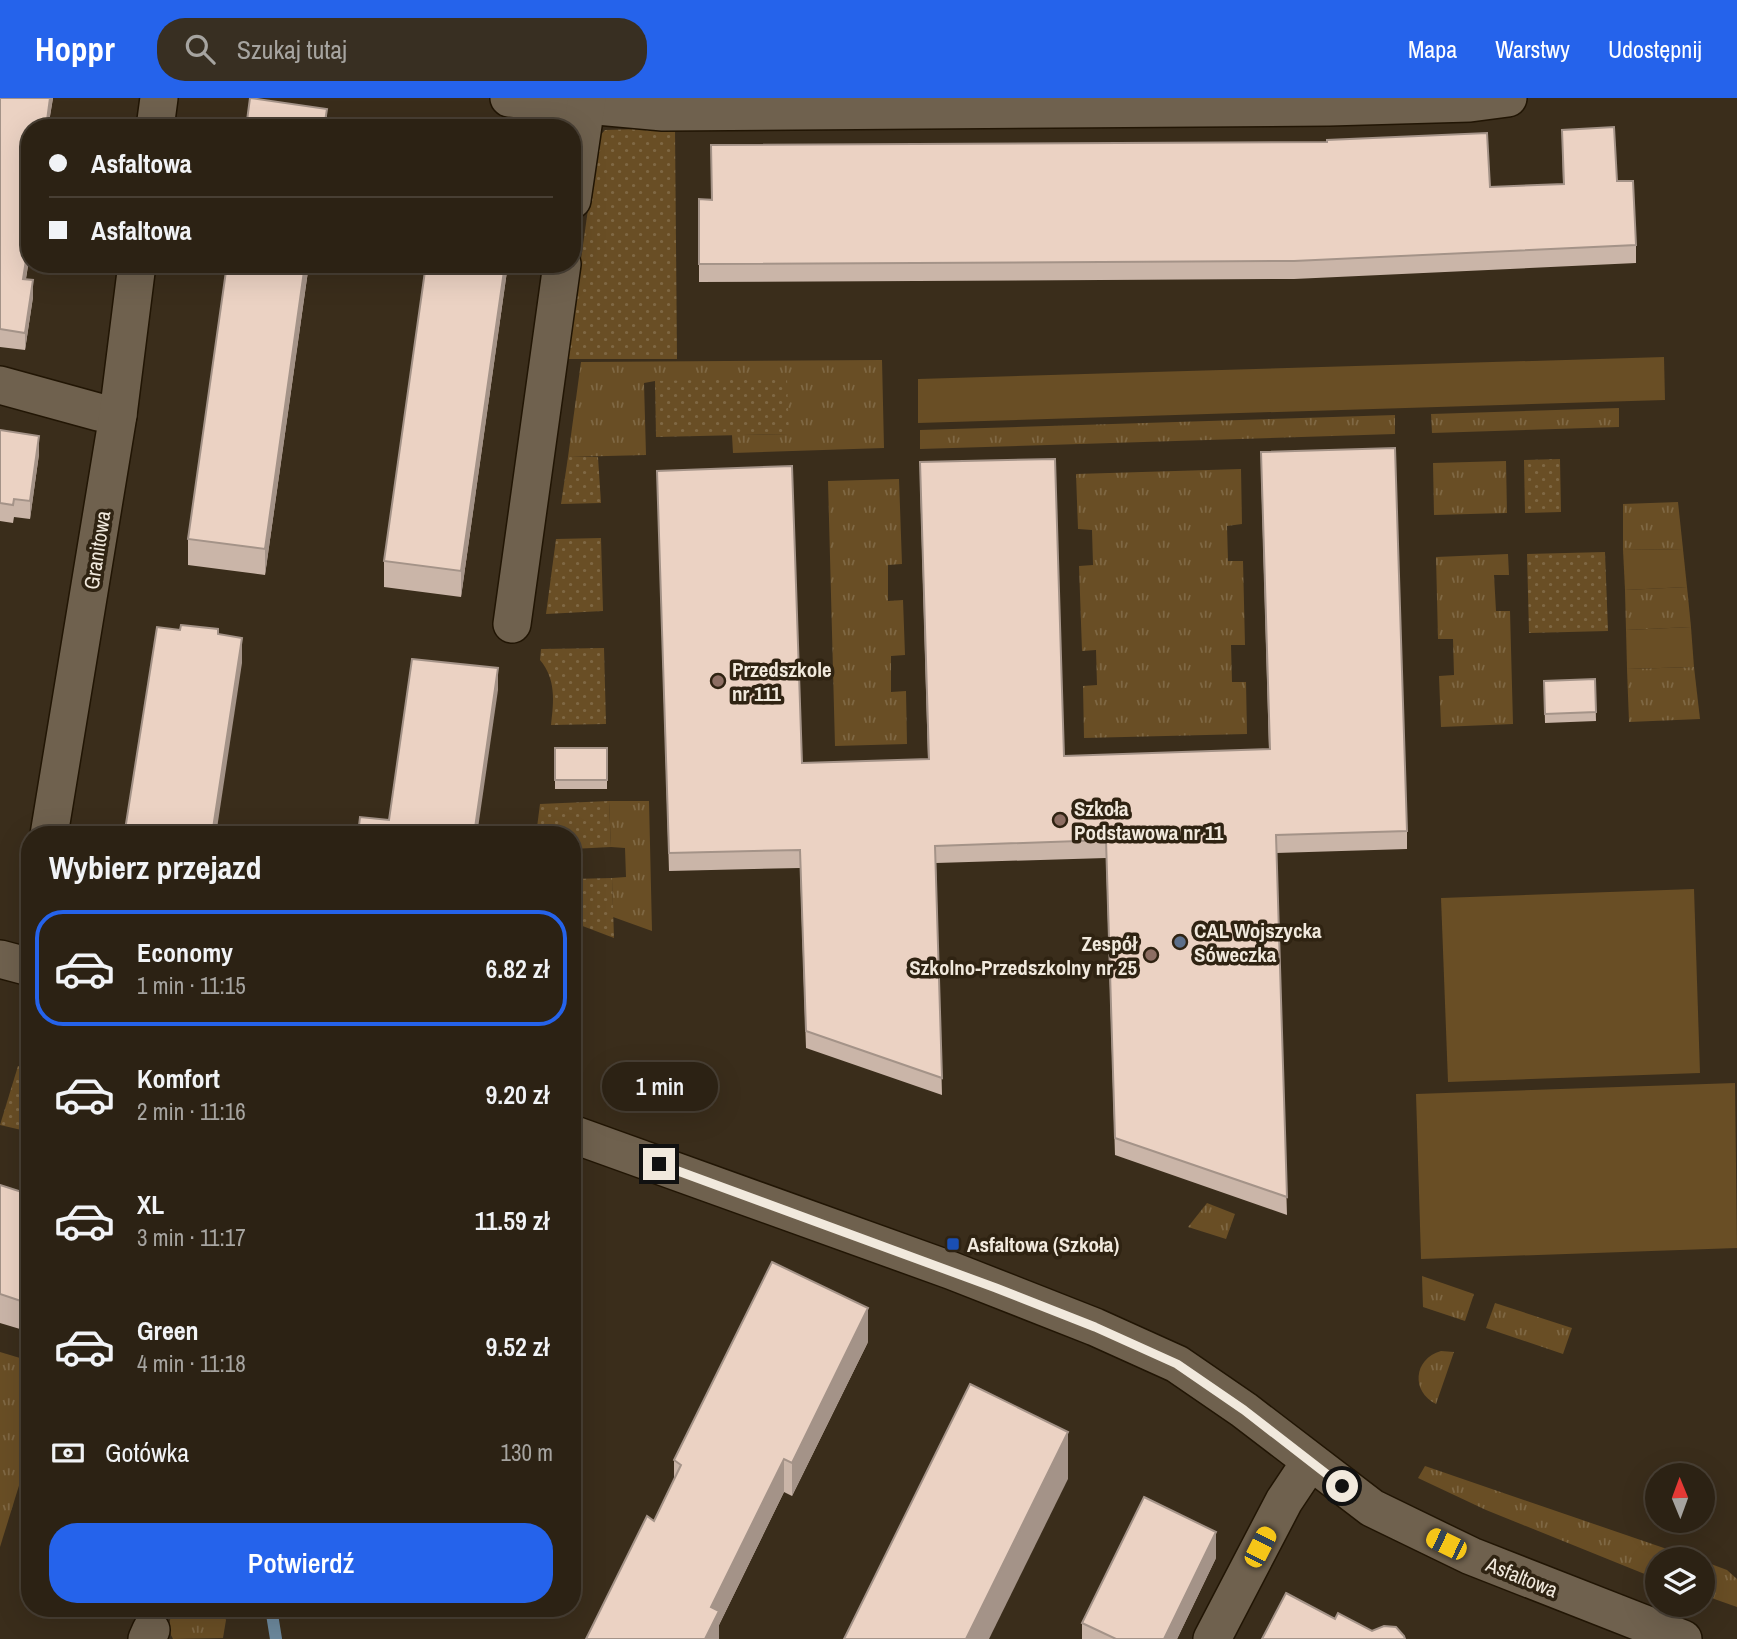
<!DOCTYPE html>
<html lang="pl">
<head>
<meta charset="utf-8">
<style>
	:root { --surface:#2c2214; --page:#382f22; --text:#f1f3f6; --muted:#a6a4a0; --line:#483f34; --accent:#2563eb }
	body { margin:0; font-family:"Archivo Narrow",sans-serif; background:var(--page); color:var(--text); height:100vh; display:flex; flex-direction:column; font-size:26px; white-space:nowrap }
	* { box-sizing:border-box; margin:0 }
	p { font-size:23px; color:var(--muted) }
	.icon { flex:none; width:38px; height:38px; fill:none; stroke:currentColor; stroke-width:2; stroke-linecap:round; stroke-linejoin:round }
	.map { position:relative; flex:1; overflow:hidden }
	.drawer { position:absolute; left:21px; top:728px; width:560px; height:791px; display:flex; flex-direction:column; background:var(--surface); border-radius:28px; box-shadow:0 7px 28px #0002,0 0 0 2px var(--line) }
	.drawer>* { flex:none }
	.banner { position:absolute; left:21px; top:21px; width:560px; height:154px; border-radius:28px; box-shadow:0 7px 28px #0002,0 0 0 2px var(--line); display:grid; align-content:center; height:154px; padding:0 28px; background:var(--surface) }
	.needle { width:46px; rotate:359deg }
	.controls { position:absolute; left:1645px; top:1365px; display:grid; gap:14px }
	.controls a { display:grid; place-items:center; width:70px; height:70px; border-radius:50%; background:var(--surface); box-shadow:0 7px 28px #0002,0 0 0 2px var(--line); font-size:35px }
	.end { position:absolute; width:32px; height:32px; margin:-16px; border:9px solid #f1e9dd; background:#111; box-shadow:0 0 0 4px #111 }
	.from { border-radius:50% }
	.bubble { position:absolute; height:49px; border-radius:24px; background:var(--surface); box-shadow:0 7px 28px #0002,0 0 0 2px var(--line); font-size:23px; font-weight:600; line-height:49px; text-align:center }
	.car { position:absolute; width:21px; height:42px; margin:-21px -10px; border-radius:9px; box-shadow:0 0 5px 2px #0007; background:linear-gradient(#f5c518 24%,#345 0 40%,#f5c518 0 76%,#345 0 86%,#f5c518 0) }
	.banner b { display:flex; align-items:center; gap:24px; height:66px; font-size:26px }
	.banner b+b { border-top:2px solid var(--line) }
	.banner i { width:18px; height:18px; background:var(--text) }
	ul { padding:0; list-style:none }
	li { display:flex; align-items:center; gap:21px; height:116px; margin:0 14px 10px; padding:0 14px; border:4px solid transparent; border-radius:28px }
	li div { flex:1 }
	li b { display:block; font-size:26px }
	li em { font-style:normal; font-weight:600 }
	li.active { border-color:var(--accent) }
	li>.icon { width:63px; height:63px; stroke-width:1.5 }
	h2 { padding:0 28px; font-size:32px; line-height:84px }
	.pay { display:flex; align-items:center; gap:18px; height:77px; padding:0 28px; font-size:26px }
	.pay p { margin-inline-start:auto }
	.button { display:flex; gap:14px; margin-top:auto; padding:14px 28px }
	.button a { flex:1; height:80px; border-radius:28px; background:var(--accent); color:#fff; font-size:28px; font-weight:600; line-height:80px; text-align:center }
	header { display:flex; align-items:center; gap:42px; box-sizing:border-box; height:98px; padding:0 35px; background:var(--accent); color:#fff }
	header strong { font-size:33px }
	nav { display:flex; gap:38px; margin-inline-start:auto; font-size:24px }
	.search { width:490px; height:63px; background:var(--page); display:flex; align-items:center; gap:18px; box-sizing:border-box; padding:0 24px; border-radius:28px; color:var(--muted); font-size:26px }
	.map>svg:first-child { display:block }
	.grass { fill:url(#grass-tufts) }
	.park { fill:url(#park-dots) }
	.garden { fill:#694e25 }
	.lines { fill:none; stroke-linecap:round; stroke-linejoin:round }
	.stream { stroke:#6c889c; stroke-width:12 }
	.minor-casing { stroke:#211504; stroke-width:40 }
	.minor { stroke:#6f614e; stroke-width:37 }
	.wall { fill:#cab5a8 }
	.shaded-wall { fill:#a49388 }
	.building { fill:#ebd2c3; stroke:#a49388; stroke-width:2 }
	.route { stroke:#f1e9dd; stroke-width:9 }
	.education-dot { fill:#8d6e63; stroke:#2f2312; stroke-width:2.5 }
	.service-dot { fill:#5c6f8a; stroke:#2f2312; stroke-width:2.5 }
	.transit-dot { fill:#1a4fb4; stroke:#2f2312; stroke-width:2.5 }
	.labels { text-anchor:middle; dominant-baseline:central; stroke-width:7; stroke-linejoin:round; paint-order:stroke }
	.street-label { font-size:21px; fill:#f1e9dd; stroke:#2f2312 }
	.poi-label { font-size:21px; font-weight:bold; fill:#f1e9dd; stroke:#2f2312; text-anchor:start }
</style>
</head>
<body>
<header>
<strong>Hoppr</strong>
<div class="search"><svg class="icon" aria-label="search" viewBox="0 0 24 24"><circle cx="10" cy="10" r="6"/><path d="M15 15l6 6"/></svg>Szukaj tutaj</div>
<nav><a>Mapa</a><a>Warstwy</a><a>Udostępnij</a></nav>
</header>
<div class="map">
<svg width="1737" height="1541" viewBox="0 0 1737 1541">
	<defs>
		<pattern id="grass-tufts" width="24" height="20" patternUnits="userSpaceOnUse" patternTransform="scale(1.75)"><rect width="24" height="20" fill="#694e25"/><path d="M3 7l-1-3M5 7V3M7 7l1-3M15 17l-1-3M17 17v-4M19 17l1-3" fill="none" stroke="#7f6844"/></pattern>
		<pattern id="park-dots" width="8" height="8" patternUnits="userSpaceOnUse" patternTransform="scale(1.75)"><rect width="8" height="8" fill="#694e25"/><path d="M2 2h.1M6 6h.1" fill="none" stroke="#7f6844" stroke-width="1.8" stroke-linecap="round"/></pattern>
	</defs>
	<rect width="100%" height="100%" fill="#3a2d1b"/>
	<g class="grass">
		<polygon points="882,262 884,350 733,355 732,337 789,336 655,283 644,285 646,357 568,359 581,264"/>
		<polygon points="1619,310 1619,329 1432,335 1431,316"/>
		<polygon points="1395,317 1395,336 920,351 920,332"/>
		<polygon points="1506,363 1507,415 1434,417 1433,365"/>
		<polygon points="1241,371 1242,426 1227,428 1228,463 1243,463 1245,547 1231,547 1232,584 1246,584 1247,636 1084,640 1083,588 1097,587 1096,552 1082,553 1079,468 1093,467 1092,432 1078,431 1076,376"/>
		<polygon points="899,381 902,466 888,467 888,503 903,502 905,557 891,558 891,594 906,593 907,646 835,648 828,383"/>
		<polygon points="1678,404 1683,451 1623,452 1623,406"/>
		<polygon points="1508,456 1509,477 1494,477 1496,513 1510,513 1513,626 1441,629 1439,578 1454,577 1453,541 1438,541 1436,459"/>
		<polygon points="1687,489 1691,529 1626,532 1625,492"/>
		<polygon points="1694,569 1700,621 1629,624 1627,571"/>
		<polygon points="609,703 649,703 652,833 613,819 612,780 626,779 625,750 611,749"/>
		<polygon points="1207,1105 1235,1116 1226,1141 1188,1129"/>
		<polygon points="1422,1178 1474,1196 1465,1223 1423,1209"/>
		<polygon points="1495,1205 1572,1230 1563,1256 1486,1230"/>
		<path d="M1441 1253 1454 1254 1436 1306C1411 1294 1413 1261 1441 1253Z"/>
		<polygon points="0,1254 30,1263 30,1352 0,1449"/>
		<polygon points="1425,1368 1696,1461 1657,1461 1657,1481 1486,1412 1418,1380"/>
		<polygon points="1703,1463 1727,1472 1737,1481 1737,1509 1703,1497"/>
		<path d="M175 1510H221L226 1522 223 1540 173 1541C167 1531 169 1520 175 1510Z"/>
	</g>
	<g class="park">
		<polygon points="675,30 677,261 567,261 598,40 605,32"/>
		<polygon points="787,280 789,336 656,339 655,283"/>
		<polygon points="568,359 598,359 601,405 561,406"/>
		<polygon points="1560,361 1561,414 1525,415 1524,362"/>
		<polygon points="601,440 603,513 546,516 556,441"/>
		<polygon points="1605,454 1608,533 1529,535 1527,456"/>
		<path d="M604 550 606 626 551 627C554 603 556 581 540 562L541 551Z"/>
		<polygon points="609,703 611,749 572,751 572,737 536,737 540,706"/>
		<polygon points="612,780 614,840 572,824 572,781"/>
		<polygon points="18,968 30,971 30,1034 0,1027"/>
	</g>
	<g class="garden">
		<polygon points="1664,259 1665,302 918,325 918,281"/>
		<polygon points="1683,451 1687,489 1625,492 1623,452"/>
		<polygon points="1691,529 1694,569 1627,571 1626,532"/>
		<polygon points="1694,791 1700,975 1448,984 1441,800"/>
		<polygon points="1735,985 1737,1150 1421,1161 1416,996"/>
	</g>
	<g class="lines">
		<g class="stream">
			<polyline points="28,930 30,935"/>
			<polyline points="271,1510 276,1541"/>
		</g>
		<defs>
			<g id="minor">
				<polyline points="509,0 663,14 1329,9 1470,5 1508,0"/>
				<polyline points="155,30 159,0"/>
				<polyline points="572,102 587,0"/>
				<polyline points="0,287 98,314 118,317"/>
				<polyline points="512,526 562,166"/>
				<polyline points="49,737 118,317 137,166"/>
				<polyline points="0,861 30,869"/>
				<polyline points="572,1036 950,1172 1095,1229 1177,1266 1244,1312 1372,1410 1471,1458 1683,1541"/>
				<polyline points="147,1541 151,1532"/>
				<polyline points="1212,1541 1284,1403 1310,1364"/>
			</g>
		</defs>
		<use href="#minor" class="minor-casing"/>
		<use href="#minor" class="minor"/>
	</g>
	<g class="wall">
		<polygon points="0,0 53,0 48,30 30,30 30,155 26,181 33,199 25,252 0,249"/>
		<polygon points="1562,32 1617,83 1636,147 1636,165 1294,181 699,184 699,101 1490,89 1563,86"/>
		<polygon points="309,166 265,477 188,467 188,441"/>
		<polygon points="426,166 508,166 461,499 384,489 384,463"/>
		<polygon points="0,332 39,356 30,421 14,419 13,425 0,423"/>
		<polygon points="1261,372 1407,733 1407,751 1276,755 1287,1117 1115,1057 1106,760 936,765 942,997 806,950 800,770 669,773 657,373 802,665 928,661 920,382 1064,658 1269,651"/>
		<polygon points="1595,581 1596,623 1545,625 1544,583"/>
		<rect x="555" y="650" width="52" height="41"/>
		<polygon points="0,1087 30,1108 30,1234 0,1225"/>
		<polygon points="868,1244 792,1398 784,1394 719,1527 719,1541 654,1423 674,1382 674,1362"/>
		<polygon points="1216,1460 1177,1541 1082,1541 1082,1525"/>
	</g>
	<g class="shaded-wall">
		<polygon points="50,0 53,0 48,30 46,30"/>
		<polygon points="327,11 327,30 324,30"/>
		<polygon points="30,137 30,155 23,198 23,181"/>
		<polygon points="305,166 309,166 265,477 265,451"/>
		<polygon points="505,166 508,166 461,499 461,473"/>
		<polygon points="33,182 33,199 25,252 25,235"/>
		<polygon points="39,338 39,356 30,421 30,403"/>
		<polygon points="242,540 242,565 216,737 212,737"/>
		<polygon points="498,570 498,592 477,737 474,737"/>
		<polygon points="868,1210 868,1244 792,1398 792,1365"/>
		<polygon points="1068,1334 1068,1381 989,1541 966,1541"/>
		<polygon points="784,1361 784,1394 719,1527 719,1541 705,1541 711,1509"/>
		<polygon points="1216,1434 1216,1460 1177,1541 1164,1541"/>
	</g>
	<g class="building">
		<polygon points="0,0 50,0 46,30 30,30 30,137 23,181 33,182 25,235 0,231"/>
		<polygon points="250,0 327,11 324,30 246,30"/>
		<polygon points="446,22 503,30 445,30"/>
		<polygon points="1614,29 1617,83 1633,83 1636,147 1294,163 699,166 699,101 712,102 711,47 1327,44 1327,42 1487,35 1490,89 1564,86 1562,32"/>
		<polygon points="227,166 305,166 265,451 188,441"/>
		<polygon points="426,166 505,166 461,473 384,463"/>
		<polygon points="0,332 39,338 30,403 14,401 13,407 0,405"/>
		<polygon points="1395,350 1407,733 1276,737 1287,1099 1115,1040 1106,742 935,748 942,980 806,933 800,752 669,755 657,373 792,368 802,665 929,661 920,364 1055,361 1064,658 1270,651 1261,354"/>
		<polygon points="181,527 218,531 218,536 242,540 212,737 128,737 125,732 157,529 180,532"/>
		<polygon points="412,561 498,570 474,737 358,737 360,719 389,722"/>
		<polygon points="1595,581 1596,614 1545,616 1544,583"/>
		<rect x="555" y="650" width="52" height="32"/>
		<polygon points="0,1087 28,1096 26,1106 30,1108 30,1206 0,1196"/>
		<polygon points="772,1164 868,1210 792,1365 784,1361 711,1509 719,1513 705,1541 586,1541 647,1418 654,1423 681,1367 674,1362"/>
		<polygon points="970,1286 1068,1334 966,1541 844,1541"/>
		<polygon points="1144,1399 1216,1434 1164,1541 1116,1541 1082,1525"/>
		<polygon points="1286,1495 1335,1521 1338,1515 1372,1533 1384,1528 1396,1529 1404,1538 1405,1541 1262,1541"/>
	</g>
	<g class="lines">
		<polyline class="route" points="659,1066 996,1190 1095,1229 1177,1266 1244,1312 1342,1388"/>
	</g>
	<g class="education-dot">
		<circle cx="718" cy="583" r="7"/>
		<circle cx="1060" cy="722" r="7"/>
		<circle cx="1151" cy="857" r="7"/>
	</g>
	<circle class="service-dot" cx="1180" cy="844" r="7"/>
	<rect class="transit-dot" x="946" y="1139" width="14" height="14" rx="3.5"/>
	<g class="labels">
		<g class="street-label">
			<text transform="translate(97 452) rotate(-81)">Granitowa</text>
			<text transform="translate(1522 1479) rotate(22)">Asfaltowa</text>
		</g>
		<g class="poi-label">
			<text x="732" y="571">Przedszkole<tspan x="732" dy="24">nr 111</tspan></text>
			<text x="1074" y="710">Szkoła<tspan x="1074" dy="24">Podstawowa nr 11</tspan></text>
			<text x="1194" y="832">CAL Wojszycka<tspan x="1194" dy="24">Sóweczka</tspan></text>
			<text x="1137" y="845" text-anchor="end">Zespół<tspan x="1137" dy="24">Szkolno-Przedszkolny nr 25</tspan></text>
			<text x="967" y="1146">Asfaltowa (Szkoła)</text>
		</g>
	</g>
</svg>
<div class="controls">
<a><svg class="needle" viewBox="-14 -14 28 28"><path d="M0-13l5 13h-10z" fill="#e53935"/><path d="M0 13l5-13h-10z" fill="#a6a4a0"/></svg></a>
<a><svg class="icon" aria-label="layers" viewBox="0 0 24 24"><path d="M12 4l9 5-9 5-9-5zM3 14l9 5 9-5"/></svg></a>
</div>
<i class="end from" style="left:1342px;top:1388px"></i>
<i class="end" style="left:659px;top:1066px"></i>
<div class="bubble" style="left:602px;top:964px;width:116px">1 min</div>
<i class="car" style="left:1446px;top:1446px;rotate:296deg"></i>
<i class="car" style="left:1260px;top:1449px;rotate:27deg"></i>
<div class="banner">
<b><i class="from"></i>Asfaltowa</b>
<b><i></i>Asfaltowa</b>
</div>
<section class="drawer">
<h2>Wybierz przejazd</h2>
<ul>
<li class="active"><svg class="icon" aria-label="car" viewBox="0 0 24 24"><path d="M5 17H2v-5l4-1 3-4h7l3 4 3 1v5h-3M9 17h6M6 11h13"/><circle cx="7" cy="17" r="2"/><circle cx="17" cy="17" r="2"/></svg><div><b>Economy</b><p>1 min · 11:15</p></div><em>6.82 zł</em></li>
<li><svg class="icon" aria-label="car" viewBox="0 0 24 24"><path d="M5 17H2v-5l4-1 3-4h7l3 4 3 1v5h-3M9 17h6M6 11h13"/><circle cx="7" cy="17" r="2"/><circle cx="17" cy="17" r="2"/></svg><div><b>Komfort</b><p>2 min · 11:16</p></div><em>9.20 zł</em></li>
<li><svg class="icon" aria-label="car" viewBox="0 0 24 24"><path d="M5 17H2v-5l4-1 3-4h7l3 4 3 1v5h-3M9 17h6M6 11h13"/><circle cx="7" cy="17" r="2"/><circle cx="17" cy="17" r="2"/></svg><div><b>XL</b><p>3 min · 11:17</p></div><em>11.59 zł</em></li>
<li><svg class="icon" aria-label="car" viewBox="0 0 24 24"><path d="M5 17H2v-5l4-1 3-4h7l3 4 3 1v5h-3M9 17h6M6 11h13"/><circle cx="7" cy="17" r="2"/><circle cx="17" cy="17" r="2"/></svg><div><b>Green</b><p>4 min · 11:18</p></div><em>9.52 zł</em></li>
</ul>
<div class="pay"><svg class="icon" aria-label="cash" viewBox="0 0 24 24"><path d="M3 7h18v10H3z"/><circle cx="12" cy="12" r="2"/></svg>Gotówka<p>130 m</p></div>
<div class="button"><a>Potwierdź</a></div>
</section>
</div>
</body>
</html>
